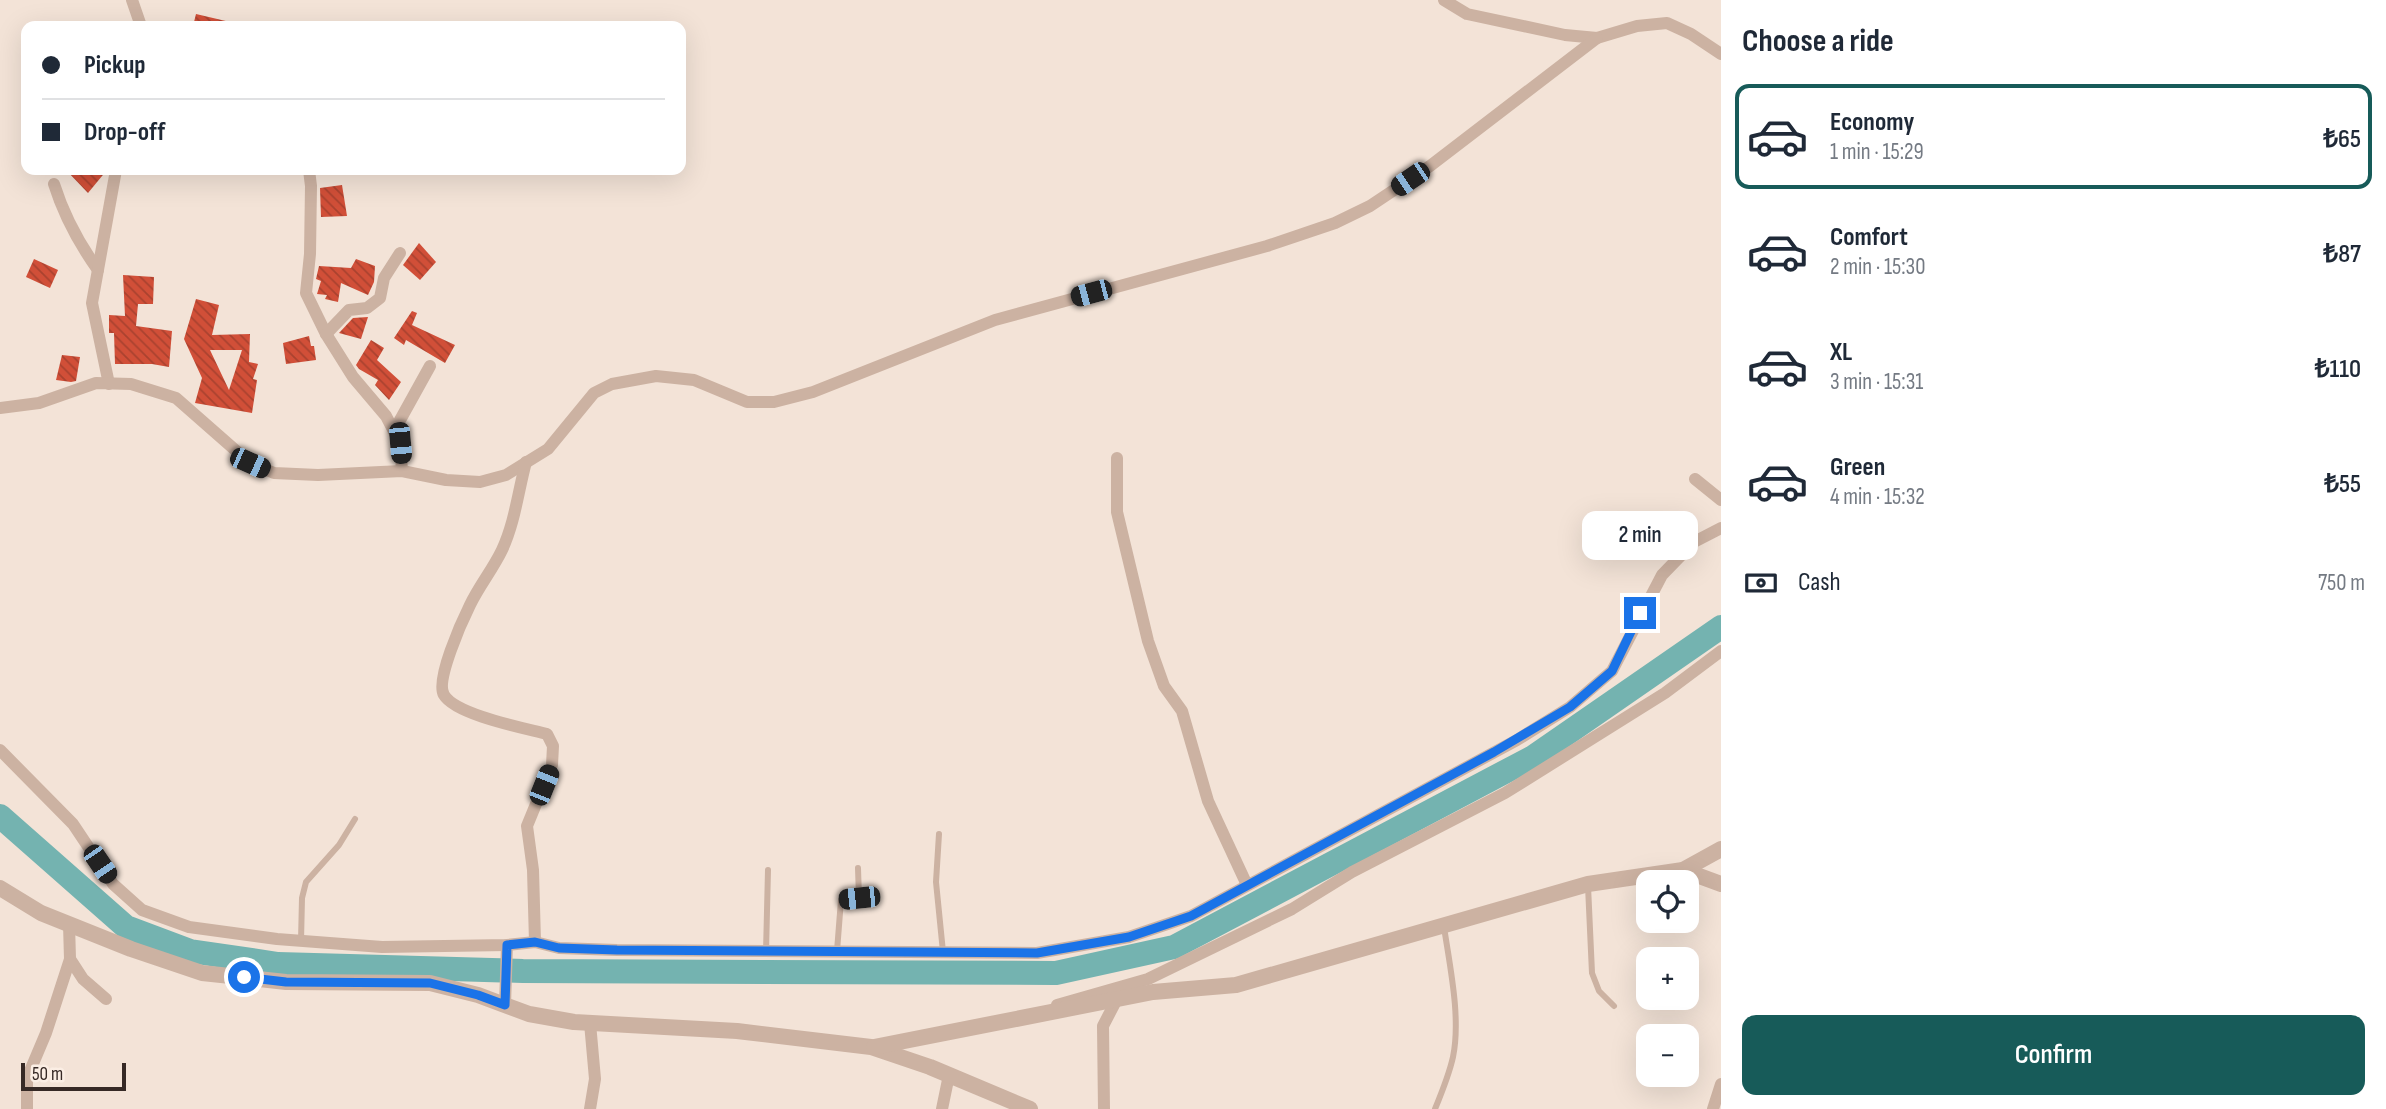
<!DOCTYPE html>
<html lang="en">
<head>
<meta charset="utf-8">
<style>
	:root { --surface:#fff; --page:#f2f2f3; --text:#1f2937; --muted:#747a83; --line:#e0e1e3; --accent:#175b59 }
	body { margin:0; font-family:"Sofia Sans Condensed",sans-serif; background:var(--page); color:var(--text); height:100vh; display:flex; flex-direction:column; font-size:26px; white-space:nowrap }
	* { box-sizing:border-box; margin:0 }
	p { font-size:23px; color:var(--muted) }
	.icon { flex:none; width:38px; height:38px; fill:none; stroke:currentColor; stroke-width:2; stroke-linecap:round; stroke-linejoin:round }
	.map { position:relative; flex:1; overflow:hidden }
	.details { display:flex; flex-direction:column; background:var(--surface); width:665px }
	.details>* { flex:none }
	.banner { position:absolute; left:21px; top:21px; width:665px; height:154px; border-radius:14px; box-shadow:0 7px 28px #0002; display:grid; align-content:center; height:154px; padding:0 21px; background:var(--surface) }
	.controls { position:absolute; left:1636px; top:870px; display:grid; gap:14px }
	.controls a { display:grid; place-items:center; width:63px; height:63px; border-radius:14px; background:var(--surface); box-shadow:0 7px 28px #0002; font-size:35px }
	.scale { position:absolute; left:21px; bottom:18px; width:105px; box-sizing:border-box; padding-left:7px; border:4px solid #362925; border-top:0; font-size:19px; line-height:24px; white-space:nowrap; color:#362925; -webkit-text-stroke:5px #fbeee4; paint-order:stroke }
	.end { position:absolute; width:32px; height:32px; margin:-16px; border:9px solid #1a73e8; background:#fff; box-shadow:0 0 0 4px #fff }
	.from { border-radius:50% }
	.bubble { position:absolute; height:49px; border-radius:14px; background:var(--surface); box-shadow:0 7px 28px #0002; font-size:23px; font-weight:600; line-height:49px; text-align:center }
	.car { position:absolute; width:21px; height:42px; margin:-21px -10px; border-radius:9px; box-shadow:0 0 5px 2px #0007; background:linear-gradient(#222 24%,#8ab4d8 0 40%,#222 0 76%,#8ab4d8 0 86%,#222 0) }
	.banner b { display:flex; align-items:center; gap:24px; height:66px; font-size:26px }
	.banner b+b { border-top:2px solid var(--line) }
	.banner i { width:18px; height:18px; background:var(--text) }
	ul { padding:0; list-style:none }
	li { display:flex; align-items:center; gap:21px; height:105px; margin:0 14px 10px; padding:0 7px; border:4px solid transparent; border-radius:14px }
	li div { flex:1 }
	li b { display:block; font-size:26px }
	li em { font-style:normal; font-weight:600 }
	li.current { border-color:var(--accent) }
	li>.icon { width:63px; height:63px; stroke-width:1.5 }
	h2 { padding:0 21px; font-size:32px; line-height:84px }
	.pay { display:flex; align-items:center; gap:18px; height:77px; padding:0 21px; font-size:26px }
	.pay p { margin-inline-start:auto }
	.action { display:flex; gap:14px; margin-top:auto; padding:14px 21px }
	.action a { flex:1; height:80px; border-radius:14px; background:var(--accent); color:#fff; font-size:28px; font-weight:600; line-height:80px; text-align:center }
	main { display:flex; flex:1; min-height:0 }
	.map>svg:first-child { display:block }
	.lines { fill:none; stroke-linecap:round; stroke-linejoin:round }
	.river { stroke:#74b3b0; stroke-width:24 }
	.building { fill:url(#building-back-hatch); fill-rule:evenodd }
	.service { stroke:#ccb2a2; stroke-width:6 }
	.minor { stroke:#ccb2a2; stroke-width:12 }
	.tertiary { stroke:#ccb2a2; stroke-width:16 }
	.route { stroke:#1a73e8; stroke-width:9 }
</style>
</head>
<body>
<main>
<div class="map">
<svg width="1721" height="1109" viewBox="0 0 1721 1109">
	<defs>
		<pattern id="building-back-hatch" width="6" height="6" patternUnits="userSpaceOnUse" patternTransform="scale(1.75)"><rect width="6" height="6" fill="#d14f38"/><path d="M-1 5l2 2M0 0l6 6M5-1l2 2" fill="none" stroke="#aa422f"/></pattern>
	</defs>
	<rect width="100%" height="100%" fill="#f3e3d7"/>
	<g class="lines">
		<polyline class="river" points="0,816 126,927 190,951 278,964 523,971 1056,973 1174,947 1533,757 1721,627"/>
	</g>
	<g class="building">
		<polygon points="196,14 230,22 229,26 193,26"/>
		<polygon points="66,170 107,170 88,193"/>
		<polygon points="342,185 347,216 321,217 320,188"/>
		<polygon points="419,243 436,262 420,280 403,265"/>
		<polygon points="34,259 58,270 50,288 26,277"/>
		<polygon points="356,259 375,266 374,282 368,295 341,283 338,302 325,299 327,295 317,294 321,281 316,279 319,266 351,268"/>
		<polygon points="123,275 154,277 153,304 138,304 136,326 172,331 169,367 152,364 115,364 114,333 109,333 109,315 125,316"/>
		<path d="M196 299 219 305 212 335 250 334 249 362 258 364 253 379 257 380 252 413 195 403 202 378 184 339ZM210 350H242L229 390Z"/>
		<polygon points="412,311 417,313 412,325 455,345 445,363 406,340 404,345 394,338"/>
		<polygon points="368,317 361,339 339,333 353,318"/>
		<polygon points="309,336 311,346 314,346 316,360 286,364 283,343"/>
		<polygon points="371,340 384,348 377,360 401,382 389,400 375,385 378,380 359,369 356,365"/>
		<polygon points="62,355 80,357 76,381 71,382 56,380"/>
	</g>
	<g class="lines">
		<g class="service">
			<polyline points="939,834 936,882 943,952"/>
			<polyline points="1588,886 1592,973 1599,991 1614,1006"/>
			<polyline points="301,941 302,898 306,882 339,845 355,819"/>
			<polyline points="837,951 841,900 859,898 858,868"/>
			<polyline points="766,952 768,870"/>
			<path d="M1435 1109C1442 1092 1449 1075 1453 1057 1461 1018 1450 967 1444 927"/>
		</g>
		<g class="minor">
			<polyline points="132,0 141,26"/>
			<polyline points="1444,0 1467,14 1565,35 1597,38 1637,26 1667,23 1691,34 1721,54"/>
			<polyline points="309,170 311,186 310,254 306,293 326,334 353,377 386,416 400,443 402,471"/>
			<path d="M54 184C64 216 78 242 98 270"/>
			<polyline points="326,334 349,310 367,308 380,298 384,278 400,253"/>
			<polyline points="109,384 92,303 116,170"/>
			<polyline points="0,408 39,403 96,383 131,384 176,398 250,463 274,473 318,475 402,471 446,480 480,482 506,475 548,449 594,393 612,384 656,376 694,380 747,402 774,402 813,392 995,320 1267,246 1335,223 1370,206 1430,166 1597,38"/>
			<polyline points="394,431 430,366"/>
			<polyline points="1117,458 1117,512 1148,641 1164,686 1182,711 1208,801 1247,885"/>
			<path d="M526 462C518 492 515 522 502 550 493 569 479 586 470 605 462 621 435 681 444 695 456 715 524 728 547 734L553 746 552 765 527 826 533 870 535 942"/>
			<polyline points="1695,479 1721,500"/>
			<polyline points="0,750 73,824 113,884 142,910 189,927 277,939 382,947 507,945 535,942 559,948 617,950 1037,953 1129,937 1191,916 1517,740 1570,707 1612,671 1662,575 1694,542 1721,528"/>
			<polyline points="70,959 83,979 106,999"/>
			<polyline points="505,1005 507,945"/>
			<polyline points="1057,1005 1148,979 1292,909 1352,872 1505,793 1665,693 1721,651"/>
			<polyline points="590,1023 595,1079 590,1109"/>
			<polyline points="27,1109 27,1078 46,1033 70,959 69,924"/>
			<polyline points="942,1109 949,1075"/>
			<polyline points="1104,1109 1103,1026 1117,999"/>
			<polyline points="1713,1109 1721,1084"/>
		</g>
		<g class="tertiary">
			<polyline points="1683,870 1721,884"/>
			<polyline points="0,888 41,913 131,949 202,973 286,982 430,983 478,995 529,1014 574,1022 737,1031 871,1047 930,1067 1030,1109"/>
			<polyline points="874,1047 1153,992 1236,985 1588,884 1683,870 1721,849"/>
		</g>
	</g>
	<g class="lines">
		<polyline class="route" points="244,977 286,982 430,983 478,995 505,1005 507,945 535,942 559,948 617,950 1037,953 1129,937 1191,916 1494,752 1570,707 1612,671 1640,613"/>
	</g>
</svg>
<div class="controls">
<a><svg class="icon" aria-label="locate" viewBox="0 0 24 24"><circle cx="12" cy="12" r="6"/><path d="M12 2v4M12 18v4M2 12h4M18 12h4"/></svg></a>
<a>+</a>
<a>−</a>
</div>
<div class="scale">50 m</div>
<i class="end from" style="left:244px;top:977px"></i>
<i class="end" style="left:1640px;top:613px"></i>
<div class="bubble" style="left:1582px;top:511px;width:116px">2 min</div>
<i class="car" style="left:1410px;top:179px;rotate:236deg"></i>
<i class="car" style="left:1091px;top:293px;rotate:255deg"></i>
<i class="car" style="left:400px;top:443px;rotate:175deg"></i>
<i class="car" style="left:250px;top:463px;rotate:114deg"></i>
<i class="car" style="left:544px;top:785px;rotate:22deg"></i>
<i class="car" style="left:100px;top:864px;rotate:146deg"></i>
<i class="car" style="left:859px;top:898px;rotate:264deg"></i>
<div class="banner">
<b><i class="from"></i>Pickup</b>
<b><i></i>Drop-off</b>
</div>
</div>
<section class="details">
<h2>Choose a ride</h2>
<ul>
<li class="current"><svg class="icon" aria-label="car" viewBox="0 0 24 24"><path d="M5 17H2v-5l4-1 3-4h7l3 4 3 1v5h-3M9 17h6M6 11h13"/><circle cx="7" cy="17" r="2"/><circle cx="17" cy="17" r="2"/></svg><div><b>Economy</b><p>1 min · 15:29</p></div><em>₺65</em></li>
<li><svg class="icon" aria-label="car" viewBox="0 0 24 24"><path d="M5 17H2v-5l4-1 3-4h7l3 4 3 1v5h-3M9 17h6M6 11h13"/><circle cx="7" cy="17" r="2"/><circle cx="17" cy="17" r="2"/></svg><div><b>Comfort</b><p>2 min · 15:30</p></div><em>₺87</em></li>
<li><svg class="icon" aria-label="car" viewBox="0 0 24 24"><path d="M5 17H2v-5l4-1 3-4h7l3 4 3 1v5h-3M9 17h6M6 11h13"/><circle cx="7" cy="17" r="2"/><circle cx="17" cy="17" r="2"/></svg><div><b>XL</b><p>3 min · 15:31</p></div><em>₺110</em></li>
<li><svg class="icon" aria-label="car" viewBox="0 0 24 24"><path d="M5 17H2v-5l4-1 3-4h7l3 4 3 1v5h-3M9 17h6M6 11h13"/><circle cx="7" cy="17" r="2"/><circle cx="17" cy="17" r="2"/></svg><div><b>Green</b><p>4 min · 15:32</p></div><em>₺55</em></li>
</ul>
<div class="pay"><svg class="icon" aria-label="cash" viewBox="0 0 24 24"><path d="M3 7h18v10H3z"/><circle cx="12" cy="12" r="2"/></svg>Cash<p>750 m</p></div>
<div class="action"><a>Confirm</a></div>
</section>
</main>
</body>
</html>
